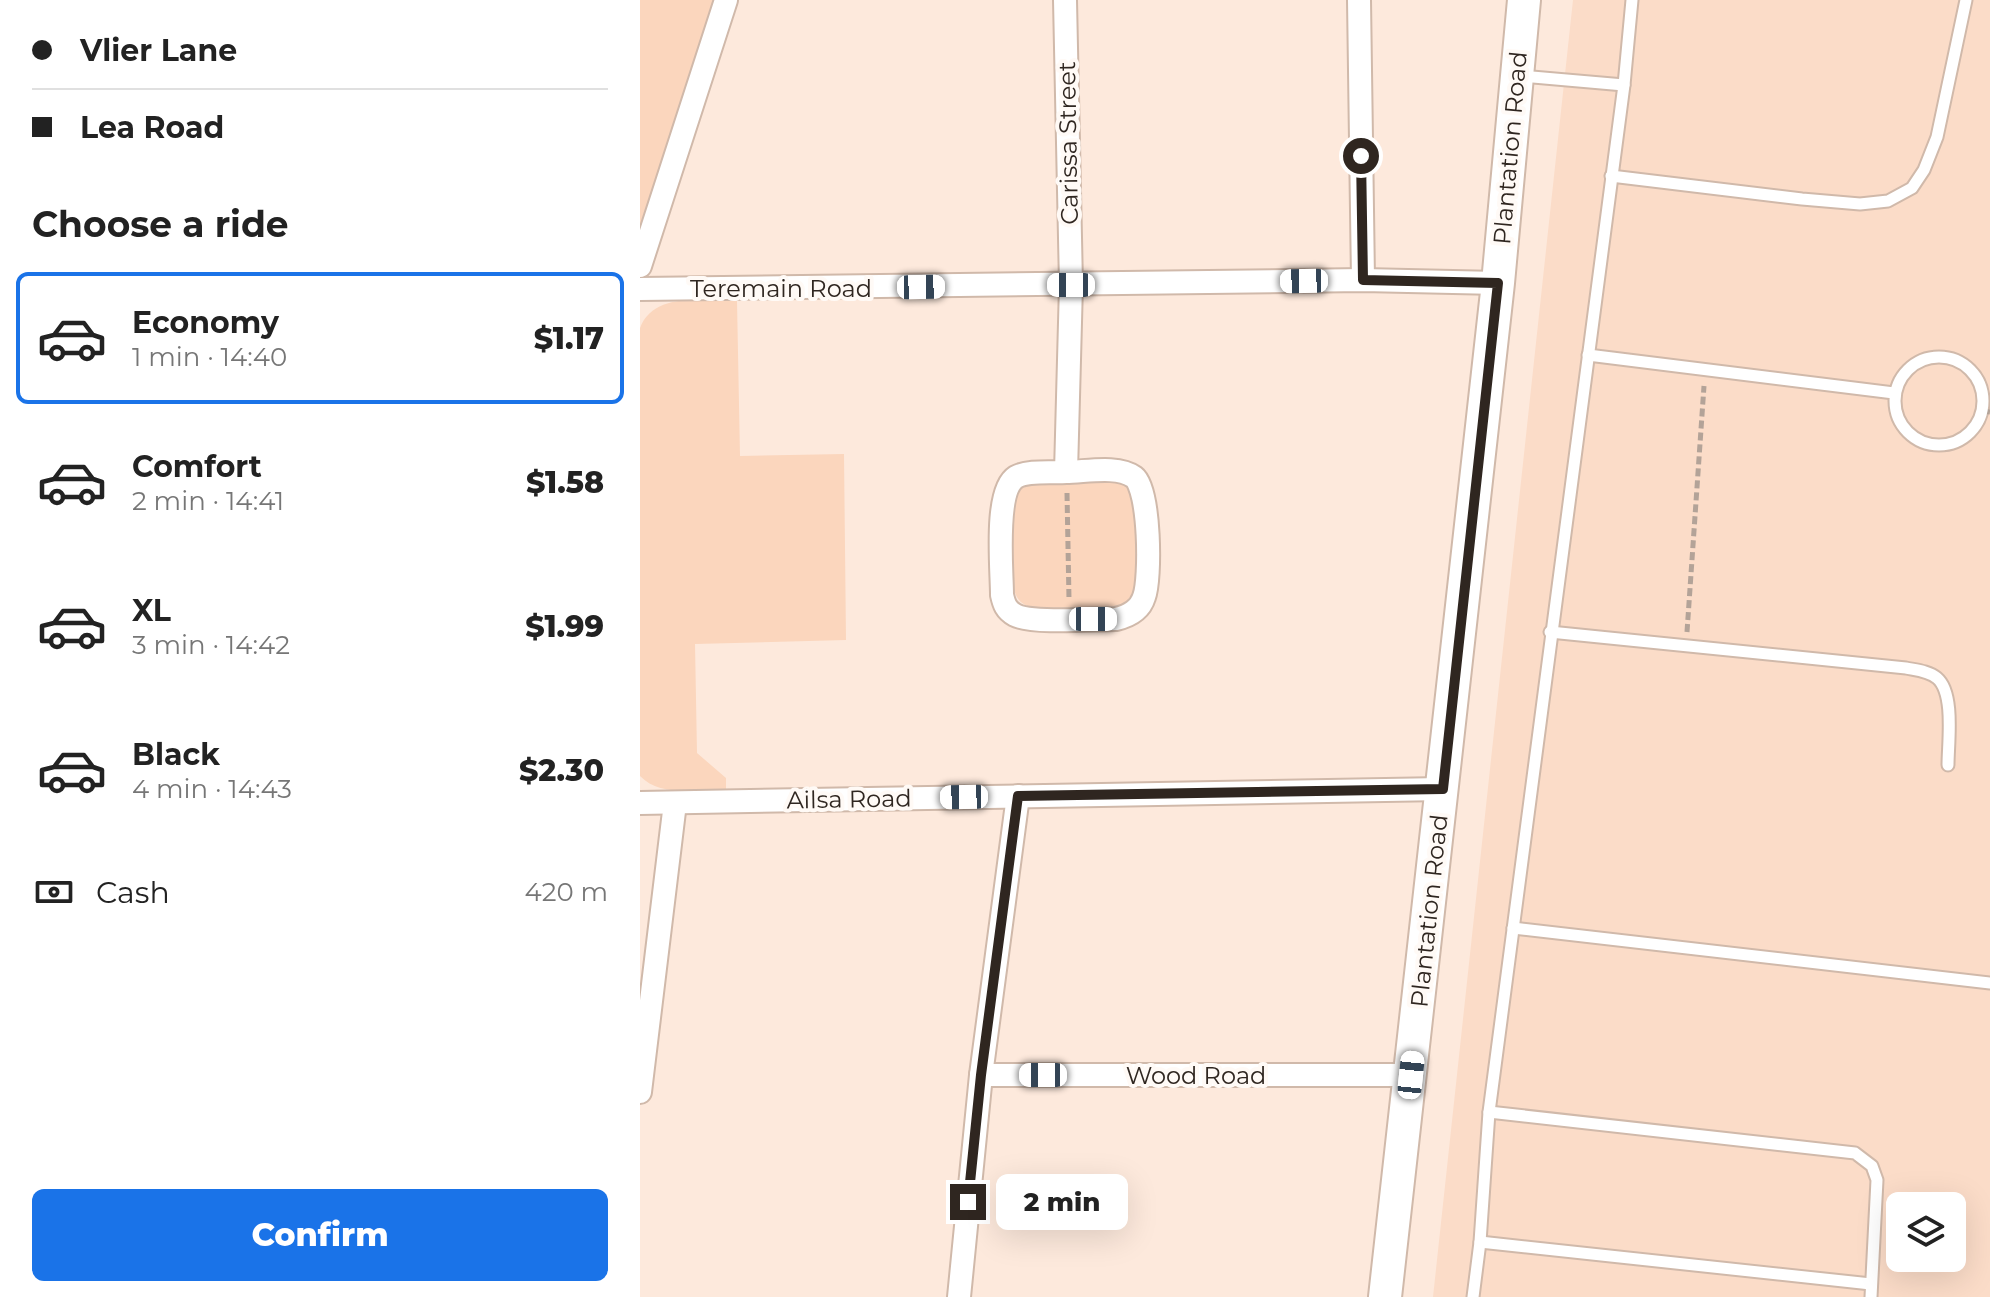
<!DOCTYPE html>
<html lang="en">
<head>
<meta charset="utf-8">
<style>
	:root { --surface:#fff; --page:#f2f2f2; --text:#222; --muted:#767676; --line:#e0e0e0; --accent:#1a73e8 }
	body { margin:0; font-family:Montserrat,sans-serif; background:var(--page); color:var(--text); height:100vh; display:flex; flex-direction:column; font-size:30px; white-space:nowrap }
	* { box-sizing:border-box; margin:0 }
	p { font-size:26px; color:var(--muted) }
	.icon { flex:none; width:44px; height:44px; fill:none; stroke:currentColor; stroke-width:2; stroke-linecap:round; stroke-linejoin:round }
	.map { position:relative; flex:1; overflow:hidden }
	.details { display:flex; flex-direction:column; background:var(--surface); width:640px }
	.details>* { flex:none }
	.guide { display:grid; align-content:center; height:176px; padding:0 32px; background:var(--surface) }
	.buttons { position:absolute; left:1246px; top:1192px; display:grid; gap:16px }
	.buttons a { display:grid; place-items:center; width:80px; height:80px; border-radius:12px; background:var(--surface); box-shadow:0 8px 32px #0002; font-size:40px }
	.end { position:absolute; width:36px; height:36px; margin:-18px; border:10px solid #2f2620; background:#fff; box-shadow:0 0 0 4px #fff }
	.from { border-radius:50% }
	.bubble { position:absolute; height:56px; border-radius:12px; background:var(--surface); box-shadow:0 8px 32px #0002; font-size:26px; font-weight:800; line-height:56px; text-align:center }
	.car { position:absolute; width:24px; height:48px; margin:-24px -12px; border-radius:10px; box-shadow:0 0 6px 2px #0007; background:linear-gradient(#fff 24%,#345 0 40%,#fff 0 76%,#345 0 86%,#fff 0) }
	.guide b { display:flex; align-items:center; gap:28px; height:76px; font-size:30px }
	.guide b+b { border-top:2px solid var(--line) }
	.guide i { width:20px; height:20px; background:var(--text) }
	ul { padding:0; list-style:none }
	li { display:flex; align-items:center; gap:24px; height:132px; margin:0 16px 12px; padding:0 16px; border:4px solid transparent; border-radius:12px }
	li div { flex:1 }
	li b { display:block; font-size:30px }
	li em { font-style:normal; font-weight:800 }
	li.selected { border-color:var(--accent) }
	li>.icon { width:72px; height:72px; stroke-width:1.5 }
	h2 { padding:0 32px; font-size:36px; line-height:96px }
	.pay { display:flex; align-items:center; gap:20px; height:88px; padding:0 32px; font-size:30px }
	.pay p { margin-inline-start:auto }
	.cta { display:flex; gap:16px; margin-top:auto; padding:16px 32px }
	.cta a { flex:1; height:92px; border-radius:12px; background:var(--accent); color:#fff; font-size:32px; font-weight:800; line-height:92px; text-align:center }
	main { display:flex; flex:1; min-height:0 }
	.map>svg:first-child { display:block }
	.built { fill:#fbdcc8; fill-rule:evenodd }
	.green { fill:#fbd6bd }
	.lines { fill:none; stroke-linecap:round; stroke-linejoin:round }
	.lane-casing { stroke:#d0b9aa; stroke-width:15 }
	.street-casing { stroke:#d0b9aa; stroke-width:26 }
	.secondary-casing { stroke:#d0b9aa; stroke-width:36 }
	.path { stroke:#b3a398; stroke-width:5; stroke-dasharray:8 4; stroke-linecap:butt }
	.lane { stroke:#fff; stroke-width:11 }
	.street { stroke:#fff; stroke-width:22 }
	.secondary { stroke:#fff; stroke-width:32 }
	.route { stroke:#2f2620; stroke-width:10 }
	.labels { text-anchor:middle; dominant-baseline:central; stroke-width:8; stroke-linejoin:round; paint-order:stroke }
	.street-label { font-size:24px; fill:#2f2620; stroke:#fffaf6 }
</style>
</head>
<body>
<main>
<section class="details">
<div class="guide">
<b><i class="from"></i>Vlier Lane</b>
<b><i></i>Lea Road</b>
</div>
<h2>Choose a ride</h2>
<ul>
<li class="selected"><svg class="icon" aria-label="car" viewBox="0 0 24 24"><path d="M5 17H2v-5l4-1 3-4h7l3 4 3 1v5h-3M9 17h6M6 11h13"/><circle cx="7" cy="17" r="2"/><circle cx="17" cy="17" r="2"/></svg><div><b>Economy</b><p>1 min · 14:40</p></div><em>$1.17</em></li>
<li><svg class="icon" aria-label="car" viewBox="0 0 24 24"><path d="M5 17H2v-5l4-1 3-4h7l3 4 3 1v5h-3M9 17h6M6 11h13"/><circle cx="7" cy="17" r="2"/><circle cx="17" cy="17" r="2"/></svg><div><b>Comfort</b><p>2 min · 14:41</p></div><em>$1.58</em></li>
<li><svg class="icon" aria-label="car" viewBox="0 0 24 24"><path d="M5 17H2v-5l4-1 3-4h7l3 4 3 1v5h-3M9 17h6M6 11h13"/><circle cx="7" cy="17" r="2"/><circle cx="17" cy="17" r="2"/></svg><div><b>XL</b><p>3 min · 14:42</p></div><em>$1.99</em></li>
<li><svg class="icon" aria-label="car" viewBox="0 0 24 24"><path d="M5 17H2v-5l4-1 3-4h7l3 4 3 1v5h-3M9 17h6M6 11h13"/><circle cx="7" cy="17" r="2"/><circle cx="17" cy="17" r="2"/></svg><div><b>Black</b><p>4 min · 14:43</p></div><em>$2.30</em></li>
</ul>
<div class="pay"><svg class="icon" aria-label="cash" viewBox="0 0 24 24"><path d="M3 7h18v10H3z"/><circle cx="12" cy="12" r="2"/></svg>Cash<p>420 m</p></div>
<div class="cta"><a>Confirm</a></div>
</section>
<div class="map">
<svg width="1350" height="1297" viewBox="0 0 1350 1297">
	<rect width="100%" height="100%" fill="#fde9dc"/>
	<path class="built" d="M933 0H1350V1297H793ZM1260 1206H1312V1258H1260Z"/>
	<g class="green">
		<polygon points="0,0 76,0 0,226"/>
		<path d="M97 301 100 456 204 454 206 640 55 644 57 753 86 778V789C58 789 21 798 0 776V328C14 291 65 301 97 301Z"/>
		<path d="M472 480 489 488C499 507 497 528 498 549 499 565 501 585 492 598 481 613 412 608 393 608 381 605 375 598 373 585 372 558 360 495 390 483Z"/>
	</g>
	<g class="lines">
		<defs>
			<g id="lane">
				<polyline points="880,76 984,85"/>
				<polyline points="971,176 1162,199 1220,204 1248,201 1272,188 1284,170 1297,137 1326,0"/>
				<polyline points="948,355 1254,393"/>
				<circle cx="1299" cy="401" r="44"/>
				<path d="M910 632 1266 668C1276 670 1289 671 1297 678 1315 693 1308 743 1308 765"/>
				<polyline points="873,928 1350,983"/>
				<polyline points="849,1112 1215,1153 1232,1166 1237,1180 1231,1297"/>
				<polyline points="840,1242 1231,1284"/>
				<polyline points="833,1297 840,1242 849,1112 984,85 992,0"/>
			</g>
			<g id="street">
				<polyline points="425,0 431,285 426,472"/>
				<polyline points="719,0 723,280"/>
				<polyline points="0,266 86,0"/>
				<polyline points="0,289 723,280 858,283"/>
				<path d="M426 472C445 472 478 465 494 477 510 489 511 579 504 597 500 610 489 616 476 619 454 619 392 624 375 615 366 610 364 604 362 595 362 569 354 491 376 477 388 470 412 473 426 472Z"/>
				<polyline points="0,803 803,789"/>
				<polyline points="341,1075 771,1075"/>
				<polyline points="0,1092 35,803"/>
				<polyline points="319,1297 341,1075 378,796"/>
			</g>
			<polyline id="secondary" points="745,1297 858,283 884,0"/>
		</defs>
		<use href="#lane" class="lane-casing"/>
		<use href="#street" class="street-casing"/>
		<use href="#secondary" class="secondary-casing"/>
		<g class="path">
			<polyline points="1342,411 1350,412"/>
			<polyline points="427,493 429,599"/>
			<polyline points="1047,632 1064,386"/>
		</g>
		<use href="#lane" class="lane"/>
		<use href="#street" class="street"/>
		<use href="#secondary" class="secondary"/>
	</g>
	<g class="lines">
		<polyline class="route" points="328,1202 341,1075 378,796 803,789 858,283 723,280 721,156"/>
	</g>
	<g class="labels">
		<g class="street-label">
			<text transform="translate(428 143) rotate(-91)">Carissa Street</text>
			<text transform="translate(870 148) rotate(-85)">Plantation Road</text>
			<text x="141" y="288">Teremain Road</text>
			<text transform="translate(209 799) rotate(-1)">Ailsa Road</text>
			<text transform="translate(789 911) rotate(-84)">Plantation Road</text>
			<text x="556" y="1075">Wood Road</text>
		</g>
	</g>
</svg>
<div class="buttons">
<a><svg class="icon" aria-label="layers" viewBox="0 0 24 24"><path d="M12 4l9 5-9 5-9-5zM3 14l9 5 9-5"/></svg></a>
</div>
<i class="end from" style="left:721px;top:156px"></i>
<i class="end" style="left:328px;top:1202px"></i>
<div class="bubble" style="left:356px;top:1174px;width:132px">2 min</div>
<i class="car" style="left:664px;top:281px;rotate:269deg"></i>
<i class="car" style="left:431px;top:285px;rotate:270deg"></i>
<i class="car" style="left:281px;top:287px;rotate:89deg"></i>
<i class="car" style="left:453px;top:619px;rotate:90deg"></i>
<i class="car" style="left:324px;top:797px;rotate:269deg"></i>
<i class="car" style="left:403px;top:1075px;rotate:270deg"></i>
<i class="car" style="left:771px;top:1075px;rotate:6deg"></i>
</div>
</main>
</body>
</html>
